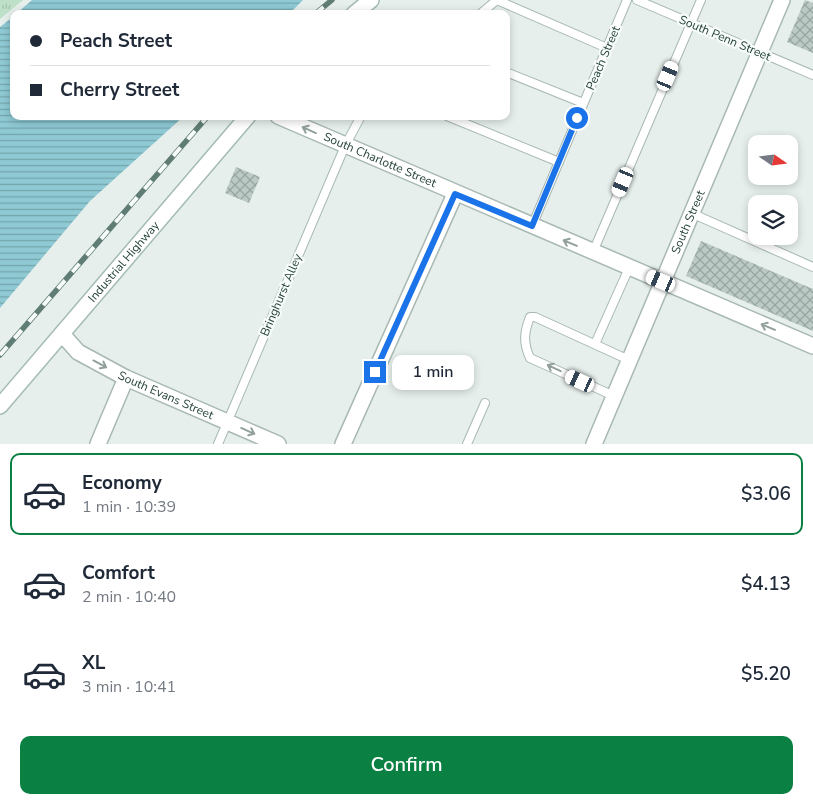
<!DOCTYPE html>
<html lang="en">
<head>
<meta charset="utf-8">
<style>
	:root { --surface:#fff; --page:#f6f6f7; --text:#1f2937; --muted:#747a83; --line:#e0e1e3; --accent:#0b8043 }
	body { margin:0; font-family:"Nunito Sans",sans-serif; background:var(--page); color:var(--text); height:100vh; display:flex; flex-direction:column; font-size:19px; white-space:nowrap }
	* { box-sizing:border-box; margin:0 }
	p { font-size:16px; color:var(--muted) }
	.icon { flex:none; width:28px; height:28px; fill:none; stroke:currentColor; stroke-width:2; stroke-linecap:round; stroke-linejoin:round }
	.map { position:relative; height:444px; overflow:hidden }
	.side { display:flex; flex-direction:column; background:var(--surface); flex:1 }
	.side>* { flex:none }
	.guide { position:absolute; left:10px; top:10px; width:500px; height:110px; border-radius:10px; box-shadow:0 2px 8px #0003; display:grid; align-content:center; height:110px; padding:0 20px; background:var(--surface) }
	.needle { width:32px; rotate:104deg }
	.buttons { position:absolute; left:748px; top:135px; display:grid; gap:10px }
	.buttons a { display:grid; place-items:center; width:50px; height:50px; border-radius:10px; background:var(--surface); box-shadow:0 2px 8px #0003; font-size:25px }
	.end { position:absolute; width:22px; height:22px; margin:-11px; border:6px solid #1a73e8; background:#fff; box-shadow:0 0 0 2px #fff }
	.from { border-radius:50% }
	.bubble { position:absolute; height:35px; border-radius:10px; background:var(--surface); box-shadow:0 2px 8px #0003; font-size:16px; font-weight:600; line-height:35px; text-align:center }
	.car { position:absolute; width:15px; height:30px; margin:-15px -8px; border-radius:6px; box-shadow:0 0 4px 1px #0007; background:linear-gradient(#fff 24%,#345 0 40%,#fff 0 76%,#345 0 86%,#fff 0) }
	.guide b { display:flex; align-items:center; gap:18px; height:48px; font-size:19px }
	.guide b+b { border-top:1px solid var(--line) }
	.guide i { width:12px; height:12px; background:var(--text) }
	ul { padding:9px 0 0; list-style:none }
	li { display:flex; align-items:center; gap:15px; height:82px; margin:0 10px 8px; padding:0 10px; border:2px solid transparent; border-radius:10px }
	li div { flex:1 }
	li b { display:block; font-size:19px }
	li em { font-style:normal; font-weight:600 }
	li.current { border-color:var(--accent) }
	li>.icon { width:45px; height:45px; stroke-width:1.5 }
	.action { display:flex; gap:10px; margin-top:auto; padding:10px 20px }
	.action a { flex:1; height:58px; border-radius:10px; background:var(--accent); color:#fff; font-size:20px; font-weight:600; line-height:58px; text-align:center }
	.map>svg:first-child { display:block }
	.park { fill:url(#park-tufts) }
	.water { fill:url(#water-rules) }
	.building { fill:url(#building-cross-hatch) }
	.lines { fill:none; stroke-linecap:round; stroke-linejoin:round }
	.lane-casing { stroke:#a8b8b2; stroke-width:10 }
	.street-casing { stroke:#a8b8b2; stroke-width:18 }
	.secondary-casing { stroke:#a4bbb3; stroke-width:18 }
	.lane { stroke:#fff; stroke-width:8 }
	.street { stroke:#fff; stroke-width:15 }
	.secondary { stroke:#fff; stroke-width:15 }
	.rail-casing { stroke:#5f7d75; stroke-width:5.5 }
	.rail { stroke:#f7fbf9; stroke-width:4; stroke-dasharray:11; stroke-linecap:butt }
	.oneway { stroke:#92a09c }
	.route { stroke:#1a73e8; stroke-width:6 }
	.labels { text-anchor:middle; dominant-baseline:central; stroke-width:4.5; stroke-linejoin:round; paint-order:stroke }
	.street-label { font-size:12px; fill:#24423a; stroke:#f7fbf9 }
</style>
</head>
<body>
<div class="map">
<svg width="813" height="444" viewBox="0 0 813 444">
	<defs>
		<pattern id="park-tufts" width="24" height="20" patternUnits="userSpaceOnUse" patternTransform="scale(1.25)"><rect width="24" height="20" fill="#bfe0c8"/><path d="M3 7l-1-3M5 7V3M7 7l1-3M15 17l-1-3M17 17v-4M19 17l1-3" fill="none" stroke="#a4c1ad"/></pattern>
		<pattern id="water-rules" width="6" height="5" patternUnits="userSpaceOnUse" patternTransform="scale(1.25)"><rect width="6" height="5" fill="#8ec9d4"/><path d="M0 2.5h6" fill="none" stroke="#74a5ad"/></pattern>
		<pattern id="building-cross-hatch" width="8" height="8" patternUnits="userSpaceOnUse" patternTransform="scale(1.25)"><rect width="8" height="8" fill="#bbcac4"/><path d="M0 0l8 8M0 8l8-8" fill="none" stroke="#98a6a0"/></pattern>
	</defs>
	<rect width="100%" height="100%" fill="#e6efeb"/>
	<polygon class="park" points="0,0 23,0 0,19"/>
	<g class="water">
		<polygon points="32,0 303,0 289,14 16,14"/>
		<polygon points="14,16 14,116 184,116 90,201 0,308 0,27"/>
	</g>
	<g class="building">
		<polygon points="805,0 813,3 813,53 787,42"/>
		<polygon points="236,167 260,177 249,203 225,193"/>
		<polygon points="701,241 813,289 813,331 686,276"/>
	</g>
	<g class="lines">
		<defs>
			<g id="lane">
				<polyline points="497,0 607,48"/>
				<polyline points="637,0 813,75"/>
				<polyline points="480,14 497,0"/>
				<polyline points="506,72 583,103"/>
				<polyline points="447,116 559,162"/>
				<polyline points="691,213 813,267"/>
				<polyline points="532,226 627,0"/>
				<polyline points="593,252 701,0"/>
				<polyline points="595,344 629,268"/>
				<path d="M614 396 530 358C523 343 524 332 530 317H535L629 360"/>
				<polyline points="218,444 345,146 361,116"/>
				<polyline points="467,444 485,403"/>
			</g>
			<g id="street">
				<path id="s1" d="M278 116 813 346"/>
				<path id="s2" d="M62 334 78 352 126 378 278 444"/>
				<polyline points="98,444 126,378"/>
				<polyline points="343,444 455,194"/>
				<path id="s3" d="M594 444 782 0"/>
			</g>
			<g id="secondary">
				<polyline points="354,14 371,0"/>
				<path id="s4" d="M0 406 248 116"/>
			</g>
		</defs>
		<use href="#lane" class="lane-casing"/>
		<use href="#street" class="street-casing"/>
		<use href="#secondary" class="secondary-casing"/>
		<use href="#lane" class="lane"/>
		<use href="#street" class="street"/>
		<use href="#secondary" class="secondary"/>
		<defs>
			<g id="rail">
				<polyline points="315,14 332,0"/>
				<polyline points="0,355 208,116"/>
			</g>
		</defs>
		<use href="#rail" class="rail-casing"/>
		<use href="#rail" class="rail"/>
	</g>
	<defs><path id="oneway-shaft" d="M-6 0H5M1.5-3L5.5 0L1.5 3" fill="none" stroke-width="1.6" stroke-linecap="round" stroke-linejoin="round" transform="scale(1.25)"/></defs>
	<g class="oneway">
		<use href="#oneway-shaft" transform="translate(309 130) rotate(-156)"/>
		<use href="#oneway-shaft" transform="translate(570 243) rotate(-157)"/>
		<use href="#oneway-shaft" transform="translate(768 327) rotate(-157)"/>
		<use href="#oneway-shaft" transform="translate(100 364) rotate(28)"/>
		<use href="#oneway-shaft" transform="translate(554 368) rotate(-155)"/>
		<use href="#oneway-shaft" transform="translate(248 431) rotate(24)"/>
	</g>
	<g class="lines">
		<polyline class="route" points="375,372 455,194 532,226 577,118"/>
	</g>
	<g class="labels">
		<g class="street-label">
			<text transform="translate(725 38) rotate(23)">South Penn Street</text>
			<text transform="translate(603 58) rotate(-67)">Peach Street</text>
			<text stroke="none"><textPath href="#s1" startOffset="111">South Charlotte Street</textPath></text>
			<text stroke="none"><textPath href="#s3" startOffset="241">South Street</textPath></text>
			<text stroke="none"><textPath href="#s4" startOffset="190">Industrial Highway</textPath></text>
			<text transform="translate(281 295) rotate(-67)">Bringhurst Alley</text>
			<text stroke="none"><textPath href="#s2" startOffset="122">South Evans Street</textPath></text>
		</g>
	</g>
</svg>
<div class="buttons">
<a><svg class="needle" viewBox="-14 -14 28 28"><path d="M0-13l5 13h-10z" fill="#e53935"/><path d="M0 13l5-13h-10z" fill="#747a83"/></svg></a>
<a><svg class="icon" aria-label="layers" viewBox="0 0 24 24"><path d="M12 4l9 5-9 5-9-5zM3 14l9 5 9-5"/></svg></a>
</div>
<i class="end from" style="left:577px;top:118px"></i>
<i class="end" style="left:375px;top:372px"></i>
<div class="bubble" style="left:392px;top:355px;width:82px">1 min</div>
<i class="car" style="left:668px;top:76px;rotate:23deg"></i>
<i class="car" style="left:623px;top:182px;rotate:203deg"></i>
<i class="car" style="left:661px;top:281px;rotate:293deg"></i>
<i class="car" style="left:580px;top:381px;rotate:295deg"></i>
<div class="guide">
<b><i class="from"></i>Peach Street</b>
<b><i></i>Cherry Street</b>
</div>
</div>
<section class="side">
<ul>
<li class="current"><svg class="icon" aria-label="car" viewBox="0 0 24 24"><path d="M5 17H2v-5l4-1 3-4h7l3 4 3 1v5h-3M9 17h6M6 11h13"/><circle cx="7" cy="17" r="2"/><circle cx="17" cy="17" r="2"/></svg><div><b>Economy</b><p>1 min · 10:39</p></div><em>$3.06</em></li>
<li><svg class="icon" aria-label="car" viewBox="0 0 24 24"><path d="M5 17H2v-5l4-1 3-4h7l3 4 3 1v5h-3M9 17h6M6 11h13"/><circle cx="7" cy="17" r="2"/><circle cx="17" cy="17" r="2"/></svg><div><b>Comfort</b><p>2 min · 10:40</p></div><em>$4.13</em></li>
<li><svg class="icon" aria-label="car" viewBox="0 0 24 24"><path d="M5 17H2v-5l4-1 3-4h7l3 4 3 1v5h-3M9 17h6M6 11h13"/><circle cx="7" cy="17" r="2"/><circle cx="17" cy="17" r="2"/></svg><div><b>XL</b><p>3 min · 10:41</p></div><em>$5.20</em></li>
</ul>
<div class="action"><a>Confirm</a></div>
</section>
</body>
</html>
